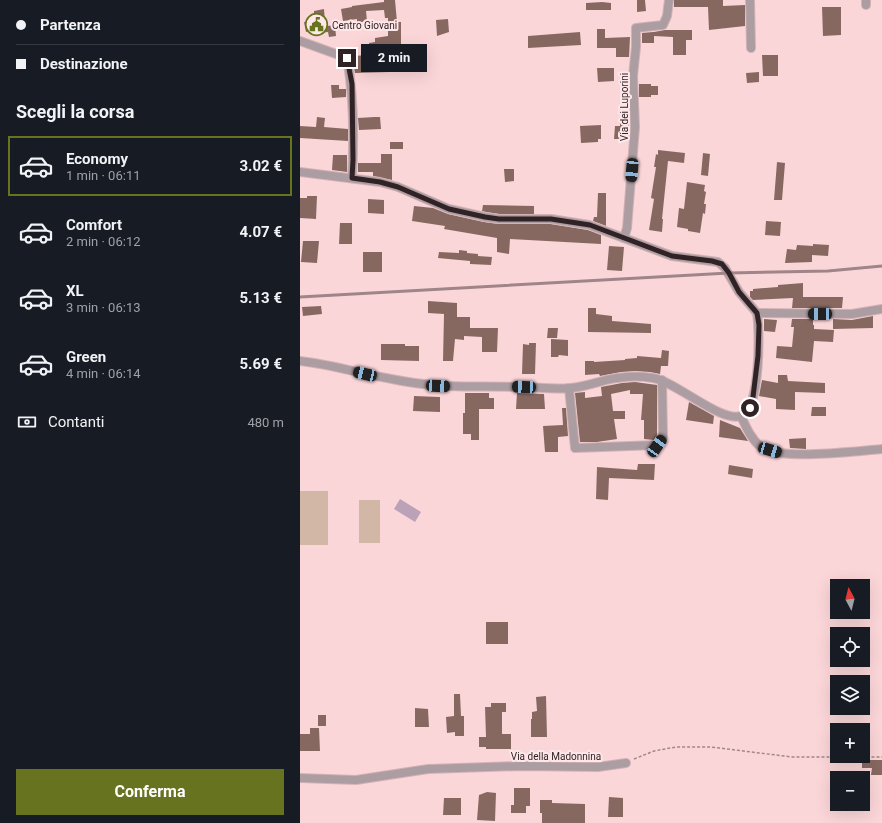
<!DOCTYPE html>
<html lang="it">
<head>
<meta charset="utf-8">
<style>
	:root { --surface:#171b24; --page:#20242c; --text:#f1f3f6; --muted:#9ea1a6; --line:#363941; --accent:#67731e }
	body { margin:0; font-family:Roboto,sans-serif; background:var(--page); color:var(--text); height:100vh; display:flex; flex-direction:column; font-size:15px; white-space:nowrap }
	* { box-sizing:border-box; margin:0 }
	p { font-size:13px; color:var(--muted) }
	.icon { flex:none; width:22px; height:22px; fill:none; stroke:currentColor; stroke-width:2; stroke-linecap:round; stroke-linejoin:round }
	.map { position:relative; flex:1; overflow:hidden }
	.details { display:flex; flex-direction:column; background:var(--surface); width:300px }
	.details>* { flex:none }
	.top-card { display:grid; align-content:center; height:88px; padding:0 16px; background:var(--surface) }
	.needle { width:26px; rotate:353deg }
	.fabs { position:absolute; left:530px; top:579px; display:grid; gap:8px }
	.fabs a { display:grid; place-items:center; width:40px; height:40px; border-radius:0px; background:var(--surface); box-shadow:0 4px 16px #0002; font-size:20px }
	.end { position:absolute; width:18px; height:18px; margin:-9px; border:5px solid #312325; background:#fff; box-shadow:0 0 0 2px #fff }
	.from { border-radius:50% }
	.bubble { position:absolute; height:28px; border-radius:0px; background:var(--surface); box-shadow:0 4px 16px #0002; font-size:13px; font-weight:700; line-height:28px; text-align:center }
	.car { position:absolute; width:12px; height:24px; margin:-12px -6px; border-radius:5px; box-shadow:0 0 3px 1px #0007; background:linear-gradient(#222 24%,#8ab4d8 0 40%,#222 0 76%,#8ab4d8 0 86%,#222 0) }
	.top-card b { display:flex; align-items:center; gap:14px; height:38px; font-size:15px }
	.top-card b+b { border-top:1px solid var(--line) }
	.top-card i { width:10px; height:10px; background:var(--text) }
	ul { padding:0; list-style:none }
	li { display:flex; align-items:center; gap:12px; height:60px; margin:0 8px 6px; padding:0 8px; border:2px solid transparent; border-radius:0px }
	li div { flex:1 }
	li b { display:block; font-size:15px }
	li em { font-style:normal; font-weight:700 }
	li.on { border-color:var(--accent) }
	li>.icon { width:36px; height:36px; stroke-width:1.5 }
	h2 { padding:0 16px; font-size:18px; line-height:48px }
	.pay { display:flex; align-items:center; gap:10px; height:44px; padding:0 16px; font-size:15px }
	.pay p { margin-inline-start:auto }
	.primary-button { display:flex; gap:8px; margin-top:auto; padding:8px 16px }
	.primary-button a { flex:1; height:46px; border-radius:0px; background:var(--accent); color:#fff; font-size:16px; font-weight:700; line-height:46px; text-align:center }
	main { display:flex; flex:1; min-height:0 }
	.map>svg:first-child { display:block }
	.green { fill:#d3b7a6 }
	.water { fill:#bba2b8 }
	.building { fill:#876861 }
	.lines { fill:none; stroke-linecap:round; stroke-linejoin:round }
	.minor-casing { stroke:#d3b2b5; stroke-width:10 }
	.path { stroke:#a2878a; stroke-width:1.5; stroke-dasharray:3 2; stroke-linecap:butt }
	.minor { stroke:#ac9da3; stroke-width:8 }
	.rail { stroke:#9f8587; stroke-width:3 }
	.route { stroke:#312325; stroke-width:5 }
	.labels { text-anchor:middle; dominant-baseline:central; stroke-width:4; stroke-linejoin:round; paint-order:stroke }
	.poi-label { font-size:10px; fill:#312325; stroke:#fee7e9; text-anchor:start }
	.street-label { font-size:10px; fill:#312325; stroke:#fee7e9 }
</style>
</head>
<body>
<main>
<section class="details">
<div class="top-card">
<b><i class="from"></i>Partenza</b>
<b><i></i>Destinazione</b>
</div>
<h2>Scegli la corsa</h2>
<ul>
<li class="on"><svg class="icon" aria-label="car" viewBox="0 0 24 24"><path d="M5 17H2v-5l4-1 3-4h7l3 4 3 1v5h-3M9 17h6M6 11h13"/><circle cx="7" cy="17" r="2"/><circle cx="17" cy="17" r="2"/></svg><div><b>Economy</b><p>1 min · 06:11</p></div><em>3.02 €</em></li>
<li><svg class="icon" aria-label="car" viewBox="0 0 24 24"><path d="M5 17H2v-5l4-1 3-4h7l3 4 3 1v5h-3M9 17h6M6 11h13"/><circle cx="7" cy="17" r="2"/><circle cx="17" cy="17" r="2"/></svg><div><b>Comfort</b><p>2 min · 06:12</p></div><em>4.07 €</em></li>
<li><svg class="icon" aria-label="car" viewBox="0 0 24 24"><path d="M5 17H2v-5l4-1 3-4h7l3 4 3 1v5h-3M9 17h6M6 11h13"/><circle cx="7" cy="17" r="2"/><circle cx="17" cy="17" r="2"/></svg><div><b>XL</b><p>3 min · 06:13</p></div><em>5.13 €</em></li>
<li><svg class="icon" aria-label="car" viewBox="0 0 24 24"><path d="M5 17H2v-5l4-1 3-4h7l3 4 3 1v5h-3M9 17h6M6 11h13"/><circle cx="7" cy="17" r="2"/><circle cx="17" cy="17" r="2"/></svg><div><b>Green</b><p>4 min · 06:14</p></div><em>5.69 €</em></li>
</ul>
<div class="pay"><svg class="icon" aria-label="cash" viewBox="0 0 24 24"><path d="M3 7h18v10H3z"/><circle cx="12" cy="12" r="2"/></svg>Contanti<p>480 m</p></div>
<div class="primary-button"><a>Conferma</a></div>
</section>
<div class="map">
<svg width="582" height="823" viewBox="0 0 582 823">
	<rect width="100%" height="100%" fill="#fbd6d9"/>
	<g class="green">
		<rect x="0" y="491" width="28" height="54"/>
		<rect x="59" y="500" width="21" height="43"/>
	</g>
	<polygon class="water" points="100,499 121,512 115,522 94,509"/>
	<g class="building">
		<polygon points="84,0 95,0 97,22 101,22 101,44 84,46 84,62 90,62 90,72 55,73 52,56 70,55 69,43 75,42 75,38 88,36 88,18 85,18 84,10 66,11 67,21 57,23 57,19 43,21 41,9 52,7 52,6 84,2"/>
		<polygon points="337,0 345,0 346,11 337,12"/>
		<polygon points="374,0 423,0 423,6 445,5 445,26 409,30 408,7 374,7"/>
		<polygon points="302,2 311,3 311,10 286,10 286,3"/>
		<polygon points="522,7 541,7 541,35 523,36"/>
		<polygon points="24,9 25,22 27,22 27,26 35,25 36,36 29,37 28,32 19,33 18,30 6,32 4,22 13,21 12,17 14,16 14,11"/>
		<polygon points="148,19 149,32 137,36 136,20"/>
		<polygon points="297,29 305,29 305,38 330,37 329,57 316,57 316,48 297,48"/>
		<polygon points="365,30 392,30 392,40 386,40 386,55 373,55 373,37 354,36 354,32"/>
		<polygon points="280,32 281,45 228,48 228,36"/>
		<polygon points="353,32 354,32 354,43 342,43 342,33"/>
		<polygon points="462,55 478,55 478,76 463,76"/>
		<polygon points="297,68 314,68 314,81 298,82"/>
		<polygon points="459,72 459,82 447,83 446,73"/>
		<polygon points="339,84 351,84 351,86 358,86 358,95 351,95 351,97 339,97"/>
		<polygon points="31,85 39,85 39,89 46,89 46,97 32,98"/>
		<polygon points="17,117 25,118 24,127 48,129 48,141 0,138 0,126 16,127"/>
		<polygon points="74,117 80,117 81,129 59,130 58,118"/>
		<polygon points="320,123 329,123 329,139 314,139 315,126 320,126"/>
		<polygon points="301,125 301,139 298,139 298,142 281,143 280,126"/>
		<rect x="90" y="142" width="13" height="7"/>
		<polygon points="358,150 385,153 384,163 368,161 362,219 363,219 362,232 349,230 354,199 351,198 356,167 354,167 356,154 358,155"/>
		<polygon points="403,153 410,154 408,176 401,175"/>
		<polygon points="81,154 92,154 92,180 73,176 73,172 58,172 58,163 81,163"/>
		<polygon points="33,155 47,155 47,172 32,170"/>
		<polygon points="477,162 485,163 482,200 474,200"/>
		<polygon points="204,169 214,169 214,181 205,182"/>
		<polygon points="387,182 405,185 404,191 406,192 404,204 406,204 405,214 403,213 400,233 388,231 388,229 377,227 379,208 384,209"/>
		<polygon points="298,193 306,193 306,226 293,221 294,217 297,217"/>
		<polygon points="7,196 17,196 16,219 0,218 0,198 7,198"/>
		<polygon points="68,199 84,200 84,214 68,213"/>
		<polygon points="183,205 234,206 234,214 199,214 186,212 182,211"/>
		<polygon points="114,206 133,208 148,214 184,222 199,224 251,224 288,230 301,235 301,244 210,239 209,254 197,252 197,238 144,229 145,226 112,221"/>
		<polygon points="466,221 481,222 480,236 465,235"/>
		<polygon points="40,223 52,223 52,244 39,244"/>
		<polygon points="3,241 19,241 17,263 1,262"/>
		<polygon points="513,244 529,245 528,256 512,255 512,262 485,263 487,249 496,250 497,245 513,246"/>
		<polygon points="309,246 324,247 322,271 307,270"/>
		<polygon points="159,250 167,251 167,253 178,254 178,256 192,257 191,265 170,264 170,261 138,258 139,252 159,253"/>
		<rect x="63" y="252" width="19" height="20"/>
		<polygon points="503,283 503,297 543,297 542,308 492,308 493,298 453,300 450,297 450,291 453,291 453,289 478,287 478,285"/>
		<polygon points="128,301 157,303 157,317 170,317 170,328 198,328 197,352 182,352 182,337 164,336 164,340 155,339 153,361 143,361 144,314 128,313"/>
		<polygon points="21,306 22,314 3,316 2,307"/>
		<polygon points="288,308 296,308 296,314 312,316 312,321 351,324 351,333 288,332"/>
		<polygon points="573,316 573,328 533,329 533,319 552,320"/>
		<polygon points="464,319 477,320 475,332 464,331"/>
		<polygon points="492,319 513,319 513,325 514,325 514,329 534,330 533,342 514,341 512,362 476,358 477,346 492,347 494,327 491,327"/>
		<polygon points="248,328 258,328 257,338 247,338"/>
		<polygon points="251,339 268,340 268,356 259,355 258,357 251,357"/>
		<polygon points="229,343 236,343 235,374 222,374 223,344 229,345"/>
		<polygon points="81,344 105,344 105,346 119,346 119,361 81,360"/>
		<polygon points="362,350 369,351 368,366 361,366 360,374 350,372 335,371 321,372 300,376 299,374 285,375 285,361 294,361 294,362 325,360 325,359 337,358 337,356 361,358"/>
		<polygon points="478,375 487,375 488,381 525,383 525,393 495,392 495,410 476,409 476,399 459,396 462,380 478,383"/>
		<polygon points="335,382 357,385 357,435 354,440 344,439 344,420 341,420 343,394 330,394 330,390 311,394 313,411 325,411 325,419 314,419 317,439 297,442 280,442 275,393 285,392 285,398 302,396 301,387 322,383"/>
		<polygon points="165,393 189,393 189,398 194,398 194,409 179,409 179,440 171,440 171,434 163,434 163,413 165,413"/>
		<polygon points="217,393 244,394 245,409 216,409"/>
		<polygon points="114,396 140,397 140,412 113,411"/>
		<polygon points="389,402 414,416 413,424 386,420"/>
		<polygon points="512,407 526,407 526,416 511,416"/>
		<polygon points="262,408 266,408 268,436 258,437 258,452 245,452 243,426 263,425"/>
		<polygon points="420,420 440,428 448,441 419,437"/>
		<polygon points="506,438 506,449 490,448 489,439"/>
		<polygon points="338,464 355,464 354,480 309,478 308,500 296,499 297,467 337,470"/>
		<polygon points="429,465 453,469 452,478 428,474"/>
		<rect x="186" y="622" width="22" height="22"/>
		<polygon points="154,694 160,694 161,716 164,716 164,736 155,736 155,732 147,733 146,717 154,716"/>
		<polygon points="246,696 247,737 231,737 231,719 232,719 232,712 237,711 236,697"/>
		<polygon points="191,703 206,703 206,712 202,712 202,734 211,734 211,749 186,749 186,747 179,747 179,737 186,737 185,707 191,707"/>
		<polygon points="115,708 128,709 129,727 115,727"/>
		<rect x="18" y="715" width="8" height="11"/>
		<polygon points="10,728 19,728 20,751 0,751 0,734 10,734"/>
		<polygon points="562,760 582,760 582,775 571,775 572,768 562,768"/>
		<polygon points="214,788 230,788 230,806 226,806 226,813 211,813 211,805 214,805"/>
		<polygon points="187,792 196,793 195,821 177,820 179,795"/>
		<polygon points="309,797 323,798 323,817 308,817"/>
		<polygon points="144,798 161,798 161,815 143,815"/>
		<polygon points="240,800 252,800 252,803 285,804 285,823 242,823 242,813 240,813"/>
	</g>
	<g class="lines">
		<defs>
			<g id="minor">
				<polyline points="450,0 451,48"/>
				<polyline points="566,0 566,5"/>
				<path d="M0 41 47 58C54 96 54 140 52 178"/>
				<polyline points="0,172 80,182 98,187 149,209 185,217 199,219 251,219 289,225 372,256 418,262 425,268 439,292 457,313"/>
				<polyline points="324,238 327,228 335,127 333,76 336,47 336,28 363,25 367,16 369,0"/>
				<polyline points="457,313 552,314 582,309"/>
				<path d="M0 361C18 363 36 367 53 371 85 378 116 385 149 386 173 387 197 386 222 387 237 387 254 390 270 388 286 387 301 380 317 378 329 376 342 376 353 378 376 381 424 426 443 415 460 406 460 332 457 313"/>
				<polyline points="269,388 275,448 357,445 363,437 362,380"/>
				<path d="M441 416C446 427 451 439 461 447 478 461 558 451 582 449"/>
				<polyline points="0,778 56,780 128,769 221,766 298,767 326,763"/>
			</g>
		</defs>
		<use href="#minor" class="minor-casing"/>
		<polyline class="path" points="334,759 354,751 376,747 411,747 492,757 582,757"/>
		<use href="#minor" class="minor"/>
		<polyline class="rail" points="0,297 429,273 528,271 582,266"/>
	</g>
	<g class="lines">
		<polyline class="route" points="47,58 52,84 53,160 52,178 80,182 98,187 149,209 185,217 199,219 251,219 290,225 372,256 412,261 422,264 429,273 439,292 457,313 459,325 458,356 453,397 450,408"/>
	</g>
	<defs>
		<symbol id="civic-ring" viewBox="-11 -11 22 22"><circle r="9.5" fill="#fee7e9" stroke="#67731e" stroke-width="1.5"/><path d="M-.6-6.5H3V-4.5H.6V-3L4-1V1h2V6H-6V1h2V-1L-.6-3ZM-1.2 2.5V6h2.4V2.5Z" fill="#67731e"/></symbol>
	</defs>
	<g fill-rule="evenodd">
		<use href="#civic-ring" x="4" y="12" width="25" height="25"/>
	</g>
	<g class="labels">
		<g class="poi-label">
			<text x="32" y="25">Centro Giovani</text>
		</g>
		<g class="street-label">
			<text transform="translate(324 107) rotate(-90)">Via dei Luporini</text>
			<text x="256" y="756">Via della Madonnina</text>
		</g>
	</g>
</svg>
<div class="fabs">
<a><svg class="needle" viewBox="-14 -14 28 28"><path d="M0-13l5 13h-10z" fill="#e53935"/><path d="M0 13l5-13h-10z" fill="#9ea1a6"/></svg></a>
<a><svg class="icon" aria-label="locate" viewBox="0 0 24 24"><circle cx="12" cy="12" r="6"/><path d="M12 2v4M12 18v4M2 12h4M18 12h4"/></svg></a>
<a><svg class="icon" aria-label="layers" viewBox="0 0 24 24"><path d="M12 4l9 5-9 5-9-5zM3 14l9 5 9-5"/></svg></a>
<a>+</a>
<a>−</a>
</div>
<i class="end from" style="left:450px;top:408px"></i>
<i class="end" style="left:47px;top:58px"></i>
<div class="bubble" style="left:61px;top:44px;width:66px">2 min</div>
<i class="car" style="left:332px;top:170px;rotate:185deg"></i>
<i class="car" style="left:520px;top:314px;rotate:270deg"></i>
<i class="car" style="left:65px;top:374px;rotate:283deg"></i>
<i class="car" style="left:138px;top:386px;rotate:93deg"></i>
<i class="car" style="left:224px;top:387px;rotate:272deg"></i>
<i class="car" style="left:357px;top:446px;rotate:35deg"></i>
<i class="car" style="left:470px;top:450px;rotate:106deg"></i>
</div>
</main>
</body>
</html>
